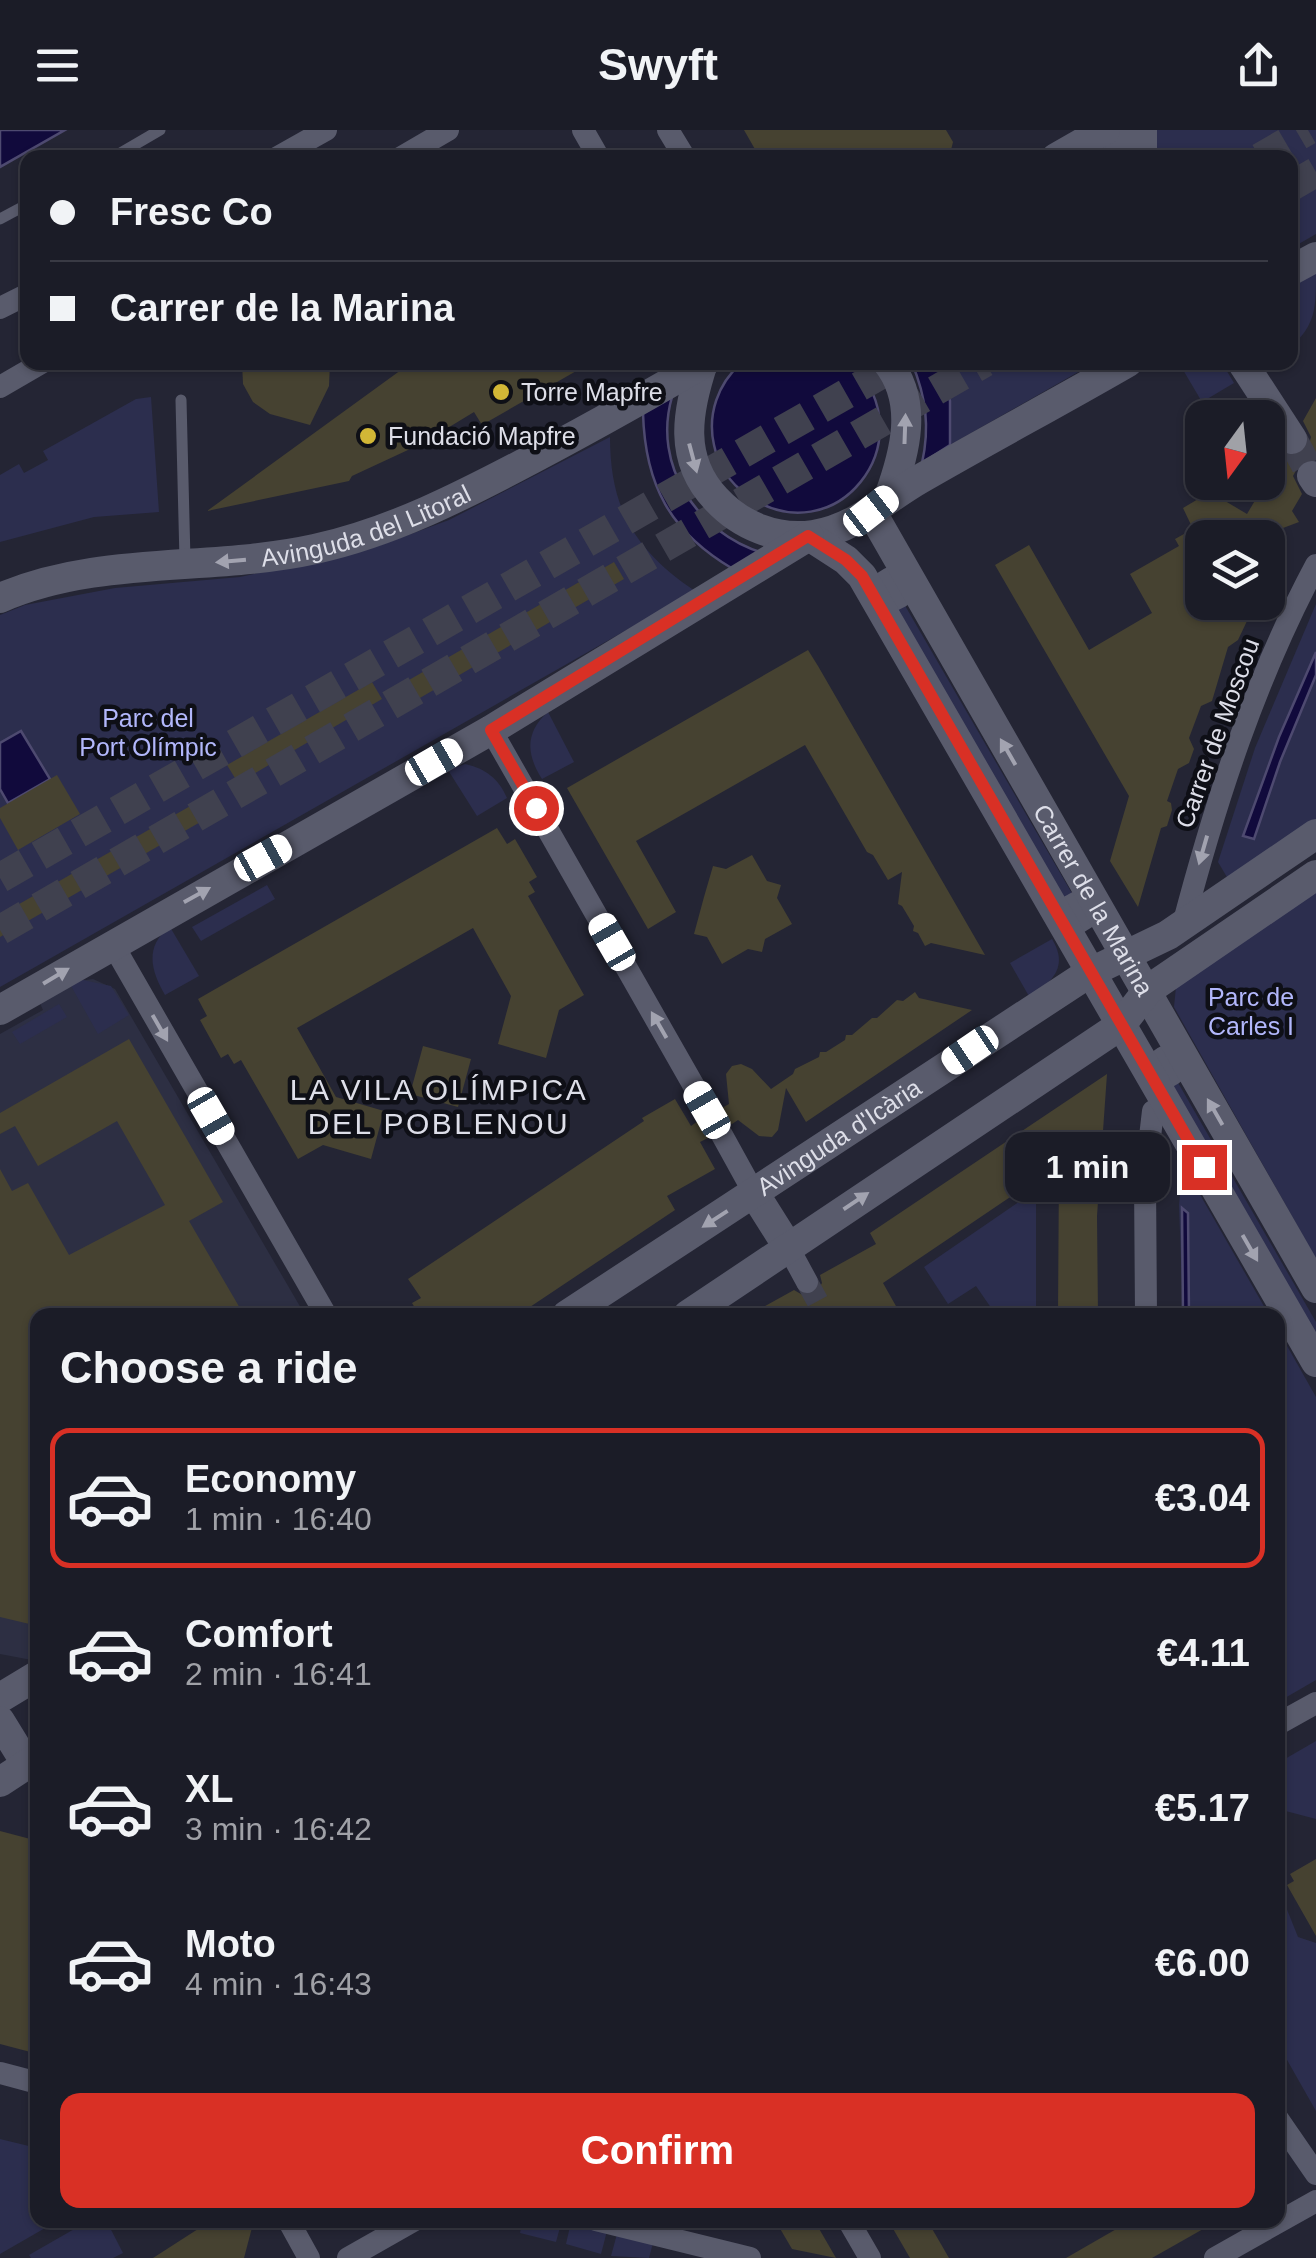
<!DOCTYPE html>
<html lang="en">
<head>
<meta charset="utf-8">
<style>
	:root { --surface:#1b1c27; --page:#24252f; --text:#f1f3f6; --muted:#a0a1a7; --line:#393a44; --accent:#d93025 }
	body { margin:0; font-family:Arial,sans-serif; background:var(--page); color:var(--text); height:100vh; display:flex; flex-direction:column; font-size:38px; white-space:nowrap }
	* { box-sizing:border-box; margin:0 }
	p { font-size:32px; color:var(--muted) }
	.icon { flex:none; width:55px; height:55px; fill:none; stroke:currentColor; stroke-width:2; stroke-linecap:round; stroke-linejoin:round }
	.map { position:relative; flex:1; overflow:hidden }
	.side { position:absolute; left:30px; top:1178px; width:1255px; height:920px; display:flex; flex-direction:column; background:var(--surface); border-radius:20px; box-shadow:0 2px 8px #0004,0 0 0 2px var(--line) }
	.side>* { flex:none }
	.top-card { position:absolute; left:20px; top:20px; width:1278px; height:220px; border-radius:20px; box-shadow:0 2px 8px #0004,0 0 0 2px var(--line); display:grid; align-content:center; height:220px; padding:0 30px; background:var(--surface) }
	.needle { width:65px; rotate:195deg }
	.fabs { position:absolute; left:1185px; top:270px; display:grid; gap:20px }
	.fabs a { display:grid; place-items:center; width:100px; height:100px; border-radius:20px; background:var(--surface); box-shadow:0 2px 8px #0004,0 0 0 2px var(--line); font-size:50px }
	.end { position:absolute; width:45px; height:45px; margin:-22px; border:12px solid #d93025; background:#fff; box-shadow:0 0 0 5px #fff }
	.from { border-radius:50% }
	.bubble { position:absolute; height:70px; border-radius:20px; background:var(--surface); box-shadow:0 2px 8px #0004,0 0 0 2px var(--line); font-size:32px; font-weight:600; line-height:70px; text-align:center }
	.car { position:absolute; width:30px; height:60px; margin:-30px -15px; border-radius:12px; box-shadow:0 0 8px 2px #0007; background:linear-gradient(#fff 24%,#345 0 40%,#fff 0 76%,#345 0 86%,#fff 0) }
	.top-card b { display:flex; align-items:center; gap:35px; height:95px; font-size:38px }
	.top-card b+b { border-top:2px solid var(--line) }
	.top-card i { width:25px; height:25px; background:var(--text) }
	ul { padding:0; list-style:none }
	li { display:flex; align-items:center; gap:30px; height:140px; margin:0 20px 15px; padding:0 10px; border:5px solid transparent; border-radius:20px }
	li div { flex:1 }
	li b { display:block; font-size:38px }
	li em { font-style:normal; font-weight:600 }
	li.current { border-color:var(--accent) }
	li>.icon { width:90px; height:90px; stroke-width:1.5 }
	h2 { padding:0 30px; font-size:45px; line-height:120px }
	.cta { display:flex; gap:20px; margin-top:auto; padding:20px 30px }
	.cta a { flex:1; height:115px; border-radius:20px; background:var(--accent); color:#fff; font-size:40px; font-weight:600; line-height:115px; text-align:center }
	header { display:flex; justify-content:space-between; align-items:center; height:130px; padding:0 30px; background:var(--surface); font-size:45px; font-weight:600 }
	.map>svg:first-child { display:block }
	.built { fill:#2d2f43 }
	.green { fill:#2c2e4e }
	.water { fill:#110a3c; stroke:#4e4a70; stroke-width:2.5 }
	.building { fill:#464231 }
	.lines { fill:none; stroke-linecap:round; stroke-linejoin:round }
	.street-tunnel { stroke:#40414f; stroke-width:22; stroke-dasharray:22 11; stroke-linecap:butt }
	.secondary-tunnel { stroke:#40414f; stroke-width:30; stroke-dasharray:30 15; stroke-linecap:butt }
	.highway-tunnel { stroke:#40414f; stroke-width:30; stroke-dasharray:30 15; stroke-linecap:butt }
	.lane { stroke:#595b6c; stroke-width:11 }
	.street { stroke:#595b6c; stroke-width:22 }
	.secondary { stroke:#595b6c; stroke-width:30 }
	.oneway { fill:#a2a3b0 }
	.route { stroke:#d93025; stroke-width:12 }
	.poi-dot { fill:#d2b736; stroke:#0e0f16; stroke-width:4 }
	.labels { text-anchor:middle; dominant-baseline:central; stroke-width:9; stroke-linejoin:round; paint-order:stroke }
	.poi-label { font-size:25px; fill:#dddee8; stroke:#0e0f16; text-anchor:start }
	.street-label { font-size:25px; fill:#dddee8; stroke:#0e0f16 }
	.park-label { font-size:25px; fill:#b2b7fb; stroke:#0e0f16 }
	.quarter-label { font-size:30px; letter-spacing:2.5px; fill:#dddee8; stroke:#0e0f16 }
</style>
</head>
<body>
<header><svg class="icon" aria-label="menu" viewBox="0 0 24 24"><path d="M4 6h16M4 12h16M4 18h16"/></svg>Swyft<svg class="icon" aria-label="share" viewBox="0 0 24 24"><path d="M12 15V3M7 8l5-5 5 5M5 13v7h14v-7"/></svg></header>
<div class="map">
<svg width="1316" height="2128" viewBox="0 0 1316 2128">
	<rect width="100%" height="100%" fill="#242534"/>
	<polygon class="built" points="93,849 115,859 305,1185 38,1185 37,1531 0,1524 0,904 43,880 39,871 72,852"/>
	<g class="green">
		<polygon points="1154,0 1316,0 1316,104 1290,119 1290,28 1152,27"/>
		<path d="M1316 141C1316 179 1316 194 1290 218V155Z"/>
		<polygon points="939,233 1094,233 950,315 950,272"/>
		<polygon points="1179,233 1222,233 1234,253 1202,272"/>
		<polygon points="151,267 159,382 94,387 0,412 0,345 19,334 24,343 48,330 43,321 136,269"/>
		<path d="M610 307C610 380 636 421 695 461L0 857V485L25 475 115 458 240 447 370 419 449 390Z"/>
		<polygon points="900,467 1077,772 1068,777 892,471"/>
		<polygon points="1316,474 1316,704 1234,759 1218,732 1255,618"/>
		<path d="M548 582 574 632 542 649C526 624 525 602 548 582Z"/>
		<path d="M465 634C486 639 498 648 507 668L477 686 448 640Z"/>
		<polygon points="267,755 275,769 201,811 192,797"/>
		<polygon points="1316,760 1316,1129 1174,877 1176,857"/>
		<path d="M170 797 199 846 165 865C151 841 144 816 170 797Z"/>
		<path d="M1052 809C1069 837 1052 851 1030 868L1010 833Z"/>
		<polygon points="83,850 111,856 129,885 98,904 70,854"/>
		<polygon points="59,874 67,887 20,914 12,902"/>
		<polygon points="1173,944 1316,1192 1316,1207 1166,948"/>
		<polygon points="1183,1035 1269,1185 1183,1185 1179,1075"/>
		<polygon points="1036,1060 1036,1185 996,1185 976,1156 948,1174 924,1137"/>
		<polygon points="1278,1200 1316,1267 1316,1550 1278,1572"/>
		<polygon points="1316,1611 1316,1689 1278,1679 1278,1633"/>
		<polygon points="1278,1757 1298,1807 1316,1813 1316,1981 1278,1914"/>
		<polygon points="0,2009 37,2018 38,2090 59,2090 0,2124"/>
		<polygon points="90,2090 106,2090 123,2123 113,2128 31,2128 29,2125"/>
		<polygon points="523,2090 562,2090 556,2112 520,2103"/>
		<polygon points="571,2092 607,2101 601,2124 566,2114"/>
		<polygon points="617,2104 653,2113 649,2128 611,2126"/>
	</g>
	<g class="water">
		<polygon points="0,0 65,0 0,37"/>
		<path d="M741 233H852C928 312 834 427 747 365 730 353 718 335 714 315 707 284 718 254 741 233Z"/>
		<path d="M912 233H939L950 271V315L922 333C930 297 926 267 912 233Z"/>
		<path d="M672 267C652 335 697 403 763 423L733 439C670 402 645 355 643 283Z"/>
		<polygon points="1316,522 1316,545 1280,632 1254,709 1243,706 1279,607"/>
		<polygon points="21,601 50,649 8,673 0,659 0,613"/>
		<polygon points="1182,1078 1188,1083 1189,1185 1183,1185"/>
	</g>
	<g class="building">
		<polygon points="744,0 946,0 953,12 951,20 938,28 760,28"/>
		<polygon points="242,232 330,232 329,256 310,295 270,284 253,272 243,254"/>
		<polygon points="412,232 592,232 482,295 474,282 423,313 352,346 349,351 207,381"/>
		<polygon points="1316,268 1316,328 1301,331 1293,346 1302,364 1292,381 1299,392 1283,398 1279,408 1202,408 1202,472 1256,472 1238,510 1228,517 1212,571 1201,576 1189,608 1194,619 1189,633 1178,639 1167,671 1171,673 1172,680 1167,696 1161,698 1138,777 1110,731 1129,666 995,435 1029,415 1089,520 1152,483 1130,444 1179,416 1175,409 1193,399 1183,378 1210,362 1247,384 1282,325 1294,328 1308,318 1311,307 1303,291"/>
		<polygon points="614,432 624,449 413,572 402,554"/>
		<polygon points="808,520 818,536 985,825 931,813 925,816 918,803 913,801 914,796 902,776 898,774 902,742 888,750 873,725 867,722 805,615 636,711 676,782 648,799 567,658"/>
		<polygon points="372,552 382,569 238,653 227,635"/>
		<polygon points="57,645 80,684 18,720 0,688 0,678"/>
		<polygon points="213,663 223,679 0,807 0,785"/>
		<polygon points="497,698 507,714 515,709 537,747 529,752 535,762 528,766 584,865 559,880 546,928 498,914 511,866 473,798 297,898 336,967 384,981 371,1029 323,1015 298,1029 241,930 234,934 228,924 221,928 200,890 207,886 198,869"/>
		<polygon points="752,725 767,751 781,755 777,768 792,794 765,809 762,822 748,819 722,834 707,807 694,804 704,767 713,736 726,739"/>
		<polygon points="915,862 919,868 972,880 806,992 786,958 778,1000 772,1007 759,1006 738,990 732,994 723,990 714,992 709,998 708,1008 700,1012 715,1039 667,1066 675,1080 518,1185 419,1185 412,1173 421,1168 408,1149 644,991 642,988 675,969 691,996 698,991 714,992 720,986 722,978 729,974 726,944 732,936 741,934 752,939 771,959 793,944 795,939 819,927 820,922 826,922 845,910 846,905 852,905 872,888 877,888 897,870 903,871"/>
		<polygon points="129,909 223,1072 189,1091 244,1185 38,1185 38,1496 0,1487 0,1039 12,1061 28,1053 69,1125 165,1075 117,991 38,1036 15,996 0,1004 0,983"/>
		<polygon points="423,916 471,929 458,977 410,964"/>
		<polygon points="1107,944 1097,1086 1098,1185 1058,1185 1059,1034 883,1153 901,1185 749,1185 794,1160 806,1167 815,1165 822,1153 820,1145 876,1114 870,1103"/>
		<polygon points="0,1701 38,1711 38,1924 0,1914"/>
		<polygon points="1316,1729 1316,1806 1287,1755 1294,1751 1290,1744"/>
		<polygon points="212,2090 254,2090 244,2128 153,2128"/>
		<polygon points="775,2090 814,2090 836,2128 792,2119"/>
		<polygon points="888,2090 927,2090 949,2128 910,2128"/>
		<polygon points="1132,2090 1219,2090 1152,2128 1066,2128"/>
	</g>
	<g class="lines">
		<polyline class="street-tunnel" points="807,1152 825,1185"/>
		<polyline class="secondary-tunnel" points="1292,309 1312,346"/>
		<g class="highway-tunnel">
			<polyline points="1260,28 1308,0"/>
			<polyline points="1290,57 1316,42"/>
			<polyline points="0,748 902,232"/>
			<polyline points="0,800 985,232"/>
		</g>
		<g class="lane">
			<polyline points="112,28 160,0"/>
			<polyline points="0,89 28,74"/>
			<polyline points="181,270 185,430"/>
		</g>
		<g class="street">
			<polyline points="583,0 599,28"/>
			<polyline points="668,0 685,28"/>
			<polyline points="276,28 326,0"/>
			<polyline points="400,28 448,0"/>
			<polyline points="0,178 28,164"/>
			<polyline points="0,257 43,232"/>
			<polygon points="890,448 900,467 892,471 882,453"/>
			<polyline points="491,600 707,979"/>
			<polygon points="1077,772 1086,788 1078,793 1068,777"/>
			<path d="M1183 795C1216 670 1255 549 1316 435"/>
			<polyline points="112,813 326,1185"/>
			<polygon points="1164,927 1173,944 1166,948 1157,932"/>
			<polyline points="722,1005 754,1063"/>
			<polyline points="788,1117 807,1152"/>
			<polyline points="1146,1185 1145,1050 1153,981 1166,973"/>
			<polyline points="1278,1594 1316,1573"/>
			<polyline points="0,1943 38,1953"/>
			<polyline points="1278,1989 1316,2044"/>
			<polyline points="288,2090 309,2128"/>
			<polyline points="596,2090 750,2128"/>
			<polyline points="848,2090 870,2128"/>
			<polyline points="348,2128 415,2090"/>
			<polyline points="1215,2128 1316,2071"/>
		</g>
		<g class="secondary">
			<polyline points="1112,0 1125,28"/>
			<polyline points="1142,0 1142,28"/>
			<polyline points="1056,28 1105,0"/>
			<polyline points="1290,141 1316,127"/>
			<path d="M887 232C919 272 905 323 889 367"/>
			<polyline points="1242,232 1292,309"/>
			<path d="M703 233C687 281 678 329 716 369 741 396 776 410 813 405 855 399 885 369 920 349 989 309 1059 272 1128 232"/>
			<polyline points="1312,346 1316,352"/>
			<path id="s1" d="M871 381 1316 1158"/>
			<polyline points="809,406 846,430 862,446 1316,1232"/>
			<path id="s2" d="M0 468C99 425 211 442 315 419 392 402 462 366 532 329 590 298 648 266 705 232"/>
			<polyline points="0,880 491,600 809,406"/>
			<polyline points="754,1063 788,1117"/>
			<path id="s3" d="M567 1185 1089 843 1168 805 1316 704"/>
			<polyline points="688,1185 1121,895 1148,860 1316,745"/>
			<polyline points="0,1568 38,1545"/>
			<polyline points="0,1591 27,1635"/>
			<polyline points="0,1652 38,1627"/>
		</g>
	</g>
	<defs><path id="oneway-solid" d="M-6-.8H1V-3.2L6.5 0L1 3.2V.8H-6Z" transform="scale(2.5)"/></defs>
	<g class="oneway">
		<use href="#oneway-solid" transform="translate(905 299) rotate(-88)"/>
		<use href="#oneway-solid" transform="translate(693 328) rotate(75)"/>
		<use href="#oneway-solid" transform="translate(231 431) rotate(175)"/>
		<use href="#oneway-solid" transform="translate(1008 622) rotate(-120)"/>
		<use href="#oneway-solid" transform="translate(1203 720) rotate(106)"/>
		<use href="#oneway-solid" transform="translate(197 765) rotate(-29)"/>
		<use href="#oneway-solid" transform="translate(56 846) rotate(-31)"/>
		<use href="#oneway-solid" transform="translate(659 895) rotate(-120)"/>
		<use href="#oneway-solid" transform="translate(160 898) rotate(60)"/>
		<use href="#oneway-solid" transform="translate(1215 982) rotate(-120)"/>
		<use href="#oneway-solid" transform="translate(856 1071) rotate(-34)"/>
		<use href="#oneway-solid" transform="translate(715 1089) rotate(147)"/>
		<use href="#oneway-solid" transform="translate(1250 1118) rotate(60)"/>
	</g>
	<g class="lines">
		<polyline class="route" points="536,678 491,600 808,406 846,430 862,446 1204,1037"/>
	</g>
	<g class="poi-dot">
		<circle cx="501" cy="262" r="10"/>
		<circle cx="368" cy="306" r="10"/>
	</g>
	<g class="labels">
		<g class="poi-label">
			<text x="521" y="262">Torre Mapfre</text>
			<text x="388" y="306">Fundació Mapfre</text>
		</g>
		<g class="street-label">
			<text stroke="none"><textPath href="#s2" startOffset="375">Avinguda del Litoral</textPath></text>
			<text transform="translate(1217 603) rotate(-70)">Carrer de Moscou</text>
			<text stroke="none"><textPath href="#s1" startOffset="448">Carrer de la Marina</textPath></text>
			<text stroke="none"><textPath href="#s3" startOffset="325">Avinguda d'Icària</textPath></text>
		</g>
		<g class="park-label">
			<text x="148" y="588">Parc del<tspan x="148" dy="29">Port Olímpic</tspan></text>
			<text x="1251" y="867">Parc de<tspan x="1251" dy="29">Carles I</tspan></text>
		</g>
		<g class="quarter-label">
			<text x="439" y="959">LA VILA OLÍMPICA<tspan x="439" dy="34">DEL POBLENOU</tspan></text>
		</g>
	</g>
</svg>
<div class="fabs">
<a><svg class="needle" viewBox="-14 -14 28 28"><path d="M0-13l5 13h-10z" fill="#e53935"/><path d="M0 13l5-13h-10z" fill="#a0a1a7"/></svg></a>
<a><svg class="icon" aria-label="layers" viewBox="0 0 24 24"><path d="M12 4l9 5-9 5-9-5zM3 14l9 5 9-5"/></svg></a>
</div>
<i class="end from" style="left:536px;top:678px"></i>
<i class="end" style="left:1204px;top:1037px"></i>
<div class="bubble" style="left:1005px;top:1002px;width:165px">1 min</div>
<i class="car" style="left:871px;top:381px;rotate:52deg"></i>
<i class="car" style="left:434px;top:632px;rotate:60deg"></i>
<i class="car" style="left:263px;top:728px;rotate:61deg"></i>
<i class="car" style="left:612px;top:812px;rotate:330deg"></i>
<i class="car" style="left:970px;top:920px;rotate:236deg"></i>
<i class="car" style="left:707px;top:980px;rotate:330deg"></i>
<i class="car" style="left:211px;top:986px;rotate:150deg"></i>
<div class="top-card">
<b><i class="from"></i>Fresc Co</b>
<b><i></i>Carrer de la Marina</b>
</div>
<section class="side">
<h2>Choose a ride</h2>
<ul>
<li class="current"><svg class="icon" aria-label="car" viewBox="0 0 24 24"><path d="M5 17H2v-5l4-1 3-4h7l3 4 3 1v5h-3M9 17h6M6 11h13"/><circle cx="7" cy="17" r="2"/><circle cx="17" cy="17" r="2"/></svg><div><b>Economy</b><p>1 min · 16:40</p></div><em>€3.04</em></li>
<li><svg class="icon" aria-label="car" viewBox="0 0 24 24"><path d="M5 17H2v-5l4-1 3-4h7l3 4 3 1v5h-3M9 17h6M6 11h13"/><circle cx="7" cy="17" r="2"/><circle cx="17" cy="17" r="2"/></svg><div><b>Comfort</b><p>2 min · 16:41</p></div><em>€4.11</em></li>
<li><svg class="icon" aria-label="car" viewBox="0 0 24 24"><path d="M5 17H2v-5l4-1 3-4h7l3 4 3 1v5h-3M9 17h6M6 11h13"/><circle cx="7" cy="17" r="2"/><circle cx="17" cy="17" r="2"/></svg><div><b>XL</b><p>3 min · 16:42</p></div><em>€5.17</em></li>
<li><svg class="icon" aria-label="car" viewBox="0 0 24 24"><path d="M5 17H2v-5l4-1 3-4h7l3 4 3 1v5h-3M9 17h6M6 11h13"/><circle cx="7" cy="17" r="2"/><circle cx="17" cy="17" r="2"/></svg><div><b>Moto</b><p>4 min · 16:43</p></div><em>€6.00</em></li>
</ul>
<div class="cta"><a>Confirm</a></div>
</section>
</div>
</body>
</html>
